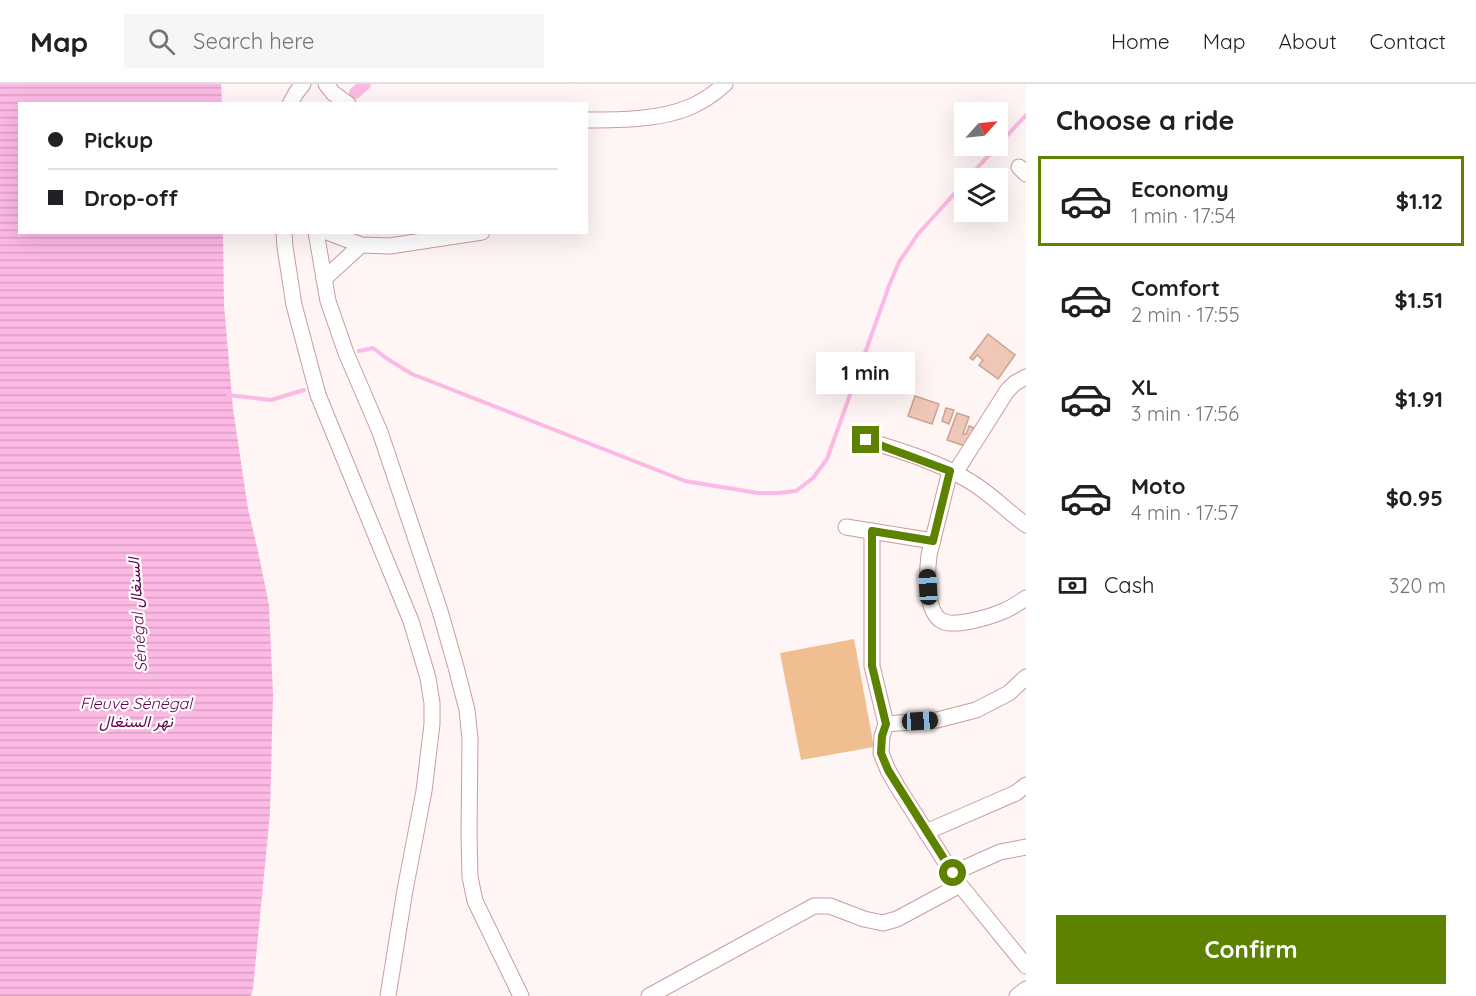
<!DOCTYPE html>
<html lang="en">
<head>
<meta charset="utf-8">
<style>
	:root { --surface:#fff; --page:#f6f6f6; --text:#202124; --muted:#757577; --line:#e0e0e0; --accent:#5d8200 }
	body { margin:0; font-family:Quicksand,Vazirmatn,sans-serif; background:var(--page); color:var(--text); height:100vh; display:flex; flex-direction:column; font-size:22px; white-space:nowrap }
	* { box-sizing:border-box; margin:0 }
	p { font-size:20px; color:var(--muted) }
	.icon { flex:none; width:33px; height:33px; fill:none; stroke:currentColor; stroke-width:2; stroke-linecap:round; stroke-linejoin:round }
	.map { position:relative; flex:1; overflow:hidden }
	.sheet { display:flex; flex-direction:column; background:var(--surface); width:450px }
	.sheet>* { flex:none }
	.top-card { position:absolute; left:18px; top:18px; width:570px; height:132px; border-radius:0px; box-shadow:0 6px 24px #0002; display:grid; align-content:center; height:132px; padding:0 30px; background:var(--surface) }
	.needle { width:39px; rotate:63deg }
	.controls { position:absolute; left:954px; top:18px; display:grid; gap:12px }
	.controls a { display:grid; place-items:center; width:54px; height:54px; border-radius:0px; background:var(--surface); box-shadow:0 6px 24px #0002; font-size:30px }
	.end { position:absolute; width:27px; height:27px; margin:-14px; border:8px solid #5d8200; background:#fff; box-shadow:0 0 0 3px #fff }
	.from { border-radius:50% }
	.bubble { position:absolute; height:42px; border-radius:0px; background:var(--surface); box-shadow:0 6px 24px #0002; font-size:20px; font-weight:700; line-height:42px; text-align:center }
	.car { position:absolute; width:18px; height:36px; margin:-18px -9px; border-radius:8px; box-shadow:0 0 4px 2px #0007; background:linear-gradient(#222 24%,#8ab4d8 0 40%,#222 0 76%,#8ab4d8 0 86%,#222 0) }
	.top-card b { display:flex; align-items:center; gap:21px; height:57px; font-size:22px }
	.top-card b+b { border-top:2px solid var(--line) }
	.top-card i { width:15px; height:15px; background:var(--text) }
	ul { padding:0; list-style:none }
	li { display:flex; align-items:center; gap:18px; height:90px; margin:0 12px 9px; padding:0 18px; border:3px solid transparent; border-radius:0px }
	li div { flex:1 }
	li b { display:block; font-size:22px }
	li em { font-style:normal; font-weight:700 }
	li.current { border-color:var(--accent) }
	li>.icon { width:54px; height:54px; stroke-width:1.5 }
	h2 { padding:0 30px; font-size:27px; line-height:72px }
	.pay { display:flex; align-items:center; gap:15px; height:66px; padding:0 30px; font-size:22px }
	.pay p { margin-inline-start:auto }
	.primary-button { display:flex; gap:12px; margin-top:auto; padding:12px 30px }
	.primary-button a { flex:1; height:69px; border-radius:0px; background:var(--accent); color:#fff; font-size:24px; font-weight:700; line-height:69px; text-align:center }
	header { display:flex; align-items:center; gap:36px; box-sizing:border-box; height:84px; padding:0 30px; background:var(--surface); border-bottom:2px solid var(--line) }
	header strong { font-size:28px }
	nav { display:flex; gap:33px; margin-inline-start:auto; font-size:21px }
	.search { width:420px; height:54px; background:var(--page); display:flex; align-items:center; gap:15px; box-sizing:border-box; padding:0 21px; border-radius:0px; color:var(--muted); font-size:22px }
	main { display:flex; flex:1; min-height:0 }
	.map>svg:first-child { display:block }
	.garden { fill:#efbf92 }
	.water { fill:url(#water-rules) }
	.lines { fill:none; stroke-linecap:round; stroke-linejoin:round }
	.stream { stroke:#fcb9e4; stroke-width:4 }
	.canal { stroke:#fcb9e4; stroke-width:12 }
	.building { fill:#eec7b7; stroke:#c9a494; stroke-width:1.5 }
	.minor-casing { stroke:#c89e9c; stroke-width:17 }
	.minor { stroke:#fff; stroke-width:15 }
	.route { stroke:#5d8200; stroke-width:8 }
	.labels { text-anchor:middle; dominant-baseline:central; stroke-width:4.5; stroke-linejoin:round; paint-order:stroke }
	.water-label { font-size:16px; font-style:italic; fill:#64004d; stroke:#fff }
</style>
</head>
<body>
<header>
<strong>Map</strong>
<div class="search"><svg class="icon" aria-label="search" viewBox="0 0 24 24"><circle cx="10" cy="10" r="6"/><path d="M15 15l6 6"/></svg>Search here</div>
<nav><a>Home</a><a>Map</a><a>About</a><a>Contact</a></nav>
</header>
<main>
<div class="map">
<svg width="1026" height="912" viewBox="0 0 1026 912">
	<defs>
		<pattern id="water-rules" width="6" height="5" patternUnits="userSpaceOnUse" patternTransform="scale(1.5)"><rect width="6" height="5" fill="#fcb9e4"/><path d="M0 2.5h6" fill="none" stroke="#d99fc4"/></pattern>
	</defs>
	<rect width="100%" height="100%" fill="#fef5f4"/>
	<polygon class="garden" points="854,555 874,663 801,676 780,569"/>
	<polygon class="water" points="0,0 221,0 222,19 20,20 20,148 223,149 224,221 233,325 248,425 258,467 269,521 273,610 270,729 253,904 251,912 0,912"/>
	<g class="lines">
		<g class="stream">
			<polyline points="968,94 1026,31"/>
			<polyline points="359,267 373,264 386,274 412,290 685,397 758,409 778,409 796,407 813,394 827,375 889,202 899,178 918,150 964,99"/>
			<polyline points="228,311 271,316 304,306"/>
		</g>
		<polyline class="canal" points="355,9 365,0"/>
	</g>
	<g class="building">
		<polygon points="988,250 1015,271 998,295 979,281 983,276 977,271 973,276 970,274"/>
		<polygon points="915,312 939,320 932,340 908,332"/>
		<polygon points="946,324 954,326 949,340 942,337"/>
		<polygon points="957,329 969,333 963,350 966,350 969,342 974,344 968,363 947,356"/>
	</g>
	<g class="lines">
		<defs>
			<g id="minor">
				<polyline points="326,0 333,9 348,20"/>
				<polyline points="290,20 296,9 303,0"/>
				<path d="M586 36C619 36 660 36 690 23 702 18 715 9 725 0"/>
				<polyline points="1019,83 1026,90"/>
				<polyline points="284,148 285,163 294,221 318,311 411,537 428,594 432,619 432,640 424,707 405,806 388,912"/>
				<polyline points="316,148 328,217 346,269 380,348 440,527 456,583 467,626 470,655 469,751 470,793 475,817 521,912"/>
				<polyline points="327,148 361,161 390,162 482,148"/>
				<polyline points="324,195 361,161"/>
				<path d="M866 356C901 367 939 378 971 398 991 410 1007 427 1026 441"/>
				<path d="M950 387 929 471C927 488 925 528 942 537 955 544 993 532 1006 526 1013 523 1020 518 1026 514"/>
				<polyline points="955,389 1007,307 1015,299 1026,293"/>
				<polyline points="846,443 933,457"/>
				<polyline points="872,447 872,582 886,640 882,652 881,669 888,686 897,702 960,801 1026,882"/>
				<polyline points="886,640 937,636 976,626 1009,609 1026,593"/>
				<polyline points="926,748 1016,709 1026,701"/>
				<polyline points="953,789 1000,768 1026,763"/>
				<polyline points="649,912 814,822 830,822 864,835 883,839 897,835 960,801"/>
				<polyline points="1017,912 1026,905"/>
			</g>
		</defs>
		<use href="#minor" class="minor-casing"/>
		<use href="#minor" class="minor"/>
	</g>
	<g class="lines">
		<polyline class="route" points="866,356 950,387 933,457 872,447 872,582 886,640 882,652 881,669 888,686 953,789"/>
	</g>
	<g class="labels">
		<g class="water-label">
			<text transform="translate(137 531) rotate(-94)">Sénégal السنغال</text>
			<text x="136" y="619">Fleuve Sénégal<tspan x="136" dy="18">نهر السنغال</tspan></text>
		</g>
	</g>
</svg>
<div class="controls">
<a><svg class="needle" viewBox="-14 -14 28 28"><path d="M0-13l5 13h-10z" fill="#e53935"/><path d="M0 13l5-13h-10z" fill="#757577"/></svg></a>
<a><svg class="icon" aria-label="layers" viewBox="0 0 24 24"><path d="M12 4l9 5-9 5-9-5zM3 14l9 5 9-5"/></svg></a>
</div>
<i class="end from" style="left:953px;top:789px"></i>
<i class="end" style="left:866px;top:356px"></i>
<div class="bubble" style="left:816px;top:268px;width:99px">1 min</div>
<i class="car" style="left:928px;top:503px;rotate:357deg"></i>
<i class="car" style="left:920px;top:637px;rotate:87deg"></i>
<div class="top-card">
<b><i class="from"></i>Pickup</b>
<b><i></i>Drop-off</b>
</div>
</div>
<section class="sheet">
<h2>Choose a ride</h2>
<ul>
<li class="current"><svg class="icon" aria-label="car" viewBox="0 0 24 24"><path d="M5 17H2v-5l4-1 3-4h7l3 4 3 1v5h-3M9 17h6M6 11h13"/><circle cx="7" cy="17" r="2"/><circle cx="17" cy="17" r="2"/></svg><div><b>Economy</b><p>1 min · 17:54</p></div><em>$1.12</em></li>
<li><svg class="icon" aria-label="car" viewBox="0 0 24 24"><path d="M5 17H2v-5l4-1 3-4h7l3 4 3 1v5h-3M9 17h6M6 11h13"/><circle cx="7" cy="17" r="2"/><circle cx="17" cy="17" r="2"/></svg><div><b>Comfort</b><p>2 min · 17:55</p></div><em>$1.51</em></li>
<li><svg class="icon" aria-label="car" viewBox="0 0 24 24"><path d="M5 17H2v-5l4-1 3-4h7l3 4 3 1v5h-3M9 17h6M6 11h13"/><circle cx="7" cy="17" r="2"/><circle cx="17" cy="17" r="2"/></svg><div><b>XL</b><p>3 min · 17:56</p></div><em>$1.91</em></li>
<li><svg class="icon" aria-label="car" viewBox="0 0 24 24"><path d="M5 17H2v-5l4-1 3-4h7l3 4 3 1v5h-3M9 17h6M6 11h13"/><circle cx="7" cy="17" r="2"/><circle cx="17" cy="17" r="2"/></svg><div><b>Moto</b><p>4 min · 17:57</p></div><em>$0.95</em></li>
</ul>
<div class="pay"><svg class="icon" aria-label="cash" viewBox="0 0 24 24"><path d="M3 7h18v10H3z"/><circle cx="12" cy="12" r="2"/></svg>Cash<p>320 m</p></div>
<div class="primary-button"><a>Confirm</a></div>
</section>
</main>
</body>
</html>
